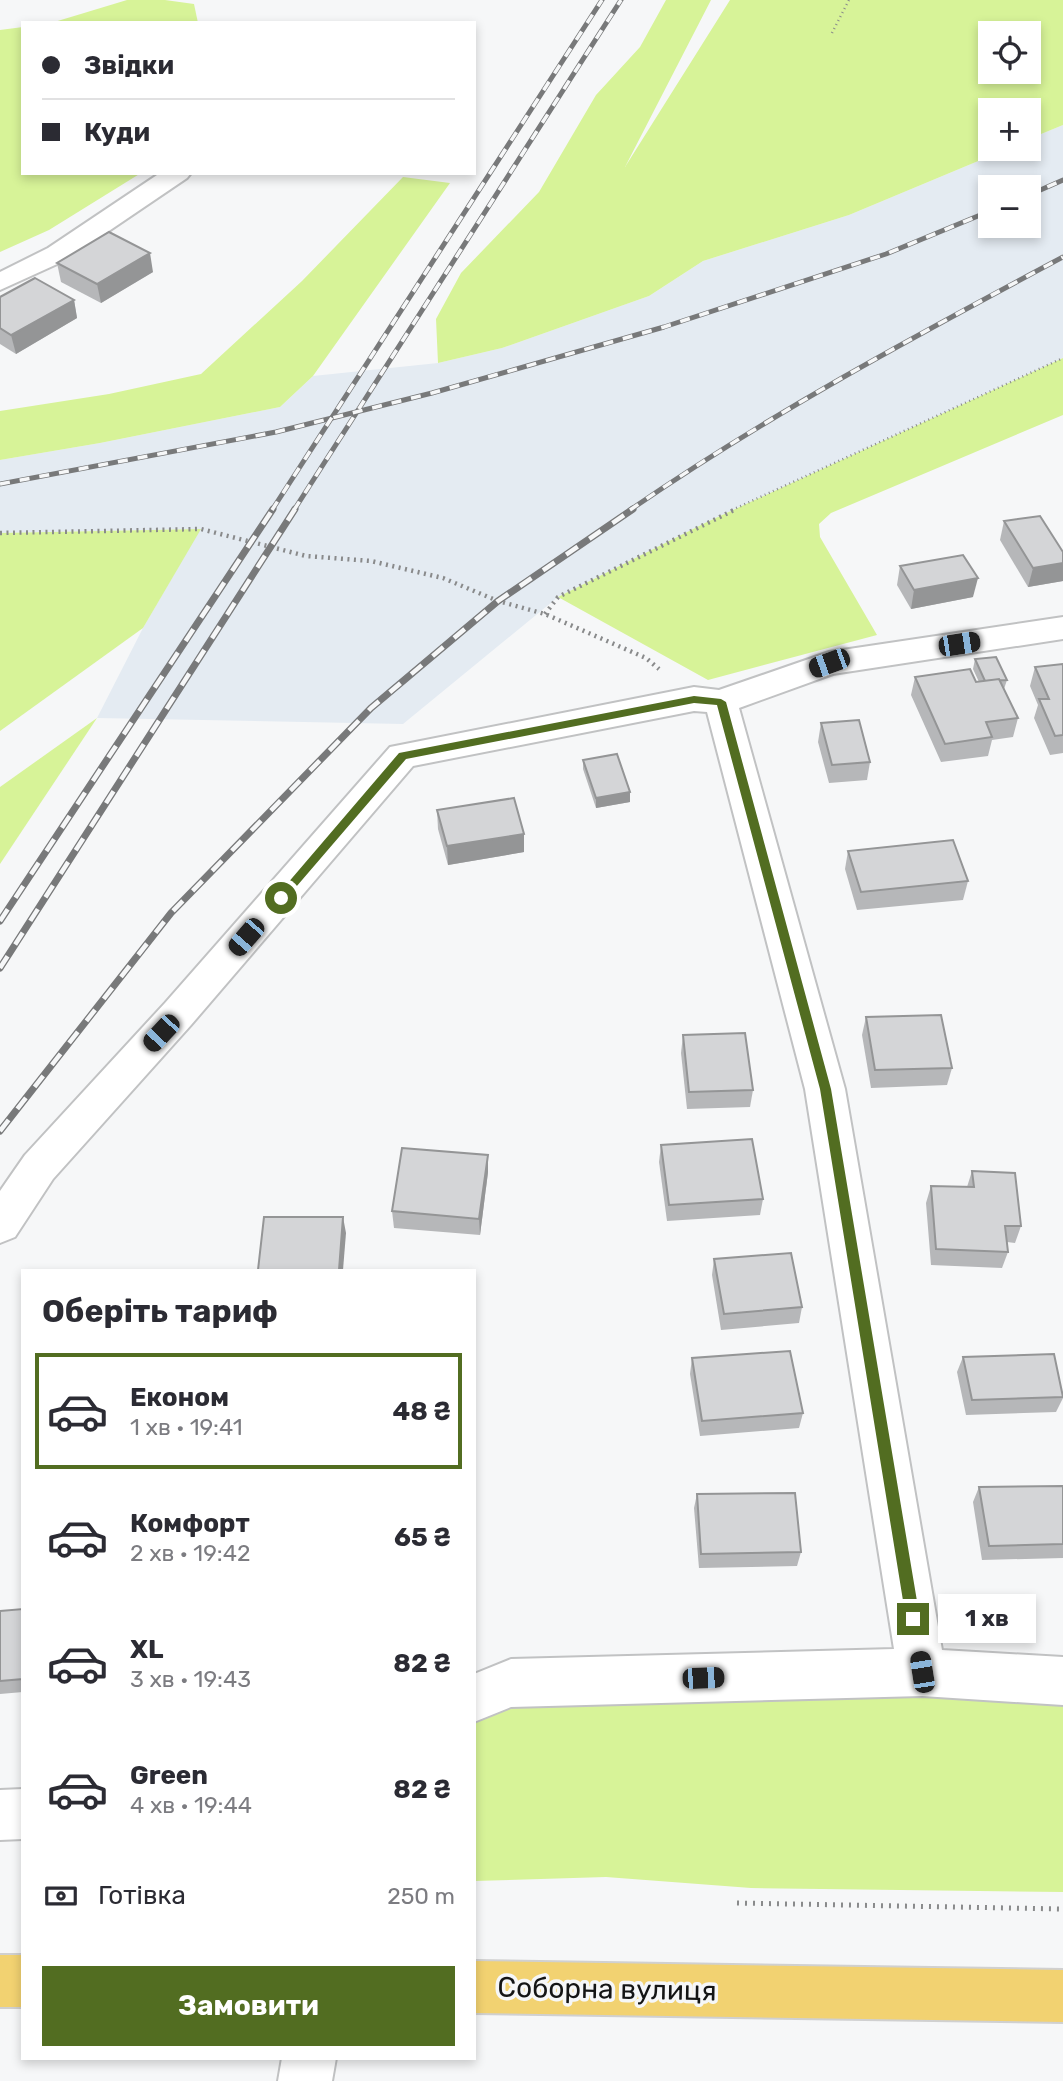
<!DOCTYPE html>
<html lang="uk">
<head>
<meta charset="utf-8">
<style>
	:root { --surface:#fff; --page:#f7f7f7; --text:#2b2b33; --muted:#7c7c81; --line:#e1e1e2; --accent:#526d21 }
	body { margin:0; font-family:Rubik,sans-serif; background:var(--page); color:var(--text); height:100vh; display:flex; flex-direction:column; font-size:26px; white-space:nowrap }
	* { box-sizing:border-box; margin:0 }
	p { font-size:23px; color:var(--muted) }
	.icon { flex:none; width:38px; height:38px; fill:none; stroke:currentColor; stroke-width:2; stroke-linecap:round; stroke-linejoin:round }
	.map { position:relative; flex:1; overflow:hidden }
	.drawer { position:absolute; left:21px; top:1269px; width:455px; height:791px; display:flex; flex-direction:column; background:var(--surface); border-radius:0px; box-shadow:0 4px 10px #0003 }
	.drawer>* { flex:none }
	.top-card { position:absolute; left:21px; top:21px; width:455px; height:154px; border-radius:0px; box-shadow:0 4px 10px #0003; display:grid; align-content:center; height:154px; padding:0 21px; background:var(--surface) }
	.buttons { position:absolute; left:978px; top:21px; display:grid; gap:14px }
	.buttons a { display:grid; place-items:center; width:63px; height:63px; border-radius:0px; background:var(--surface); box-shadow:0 4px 10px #0003; font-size:35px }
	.end { position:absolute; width:32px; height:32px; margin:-16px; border:9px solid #526d21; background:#fff; box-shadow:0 0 0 4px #fff }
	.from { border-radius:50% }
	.bubble { position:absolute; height:49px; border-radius:0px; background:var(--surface); box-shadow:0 4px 10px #0003; font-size:23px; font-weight:700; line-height:49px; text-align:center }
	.car { position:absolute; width:21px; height:42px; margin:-21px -10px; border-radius:9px; box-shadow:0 0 5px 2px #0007; background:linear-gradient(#222 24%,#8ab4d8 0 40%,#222 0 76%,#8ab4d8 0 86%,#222 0) }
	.top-card b { display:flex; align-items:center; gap:24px; height:66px; font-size:26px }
	.top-card b+b { border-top:2px solid var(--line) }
	.top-card i { width:18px; height:18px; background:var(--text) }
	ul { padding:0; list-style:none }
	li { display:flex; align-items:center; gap:21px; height:116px; margin:0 14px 10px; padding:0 7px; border:4px solid transparent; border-radius:0px }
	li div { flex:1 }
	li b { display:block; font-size:26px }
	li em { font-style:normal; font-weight:700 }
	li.on { border-color:var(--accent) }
	li>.icon { width:63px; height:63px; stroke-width:1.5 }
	h2 { padding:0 21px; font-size:32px; line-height:84px }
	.pay { display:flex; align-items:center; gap:18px; height:77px; padding:0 21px; font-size:26px }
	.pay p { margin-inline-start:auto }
	.primary-button { display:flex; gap:14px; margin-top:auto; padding:14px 21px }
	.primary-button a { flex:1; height:80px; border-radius:0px; background:var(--accent); color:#fff; font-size:28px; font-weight:700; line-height:80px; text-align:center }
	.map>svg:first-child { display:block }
	.built { fill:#e4ebf2; fill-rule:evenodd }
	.green { fill:#d7f398; fill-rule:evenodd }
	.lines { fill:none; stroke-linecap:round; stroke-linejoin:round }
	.minor-casing { stroke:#c1c2c3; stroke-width:4 }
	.major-casing { stroke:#d0d0d0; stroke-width:4 }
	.path-far2 { stroke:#898a8b; stroke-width:2.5; stroke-dasharray:1 3.5; stroke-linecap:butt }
	.path-far1 { stroke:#898a8b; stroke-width:4.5; stroke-dasharray:2 4.5; stroke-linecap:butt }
	.path { stroke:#898a8b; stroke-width:5; stroke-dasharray:2 6; stroke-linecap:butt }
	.minor { fill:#fff; fill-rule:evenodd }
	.major { fill:#f2d271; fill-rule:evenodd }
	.rail-far1-casing { stroke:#78797a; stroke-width:5 }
	.rail-casing { stroke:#78797a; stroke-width:7 }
	.rail-far1 { stroke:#f6f7f8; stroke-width:3.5; stroke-dasharray:10; stroke-linecap:butt }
	.rail { stroke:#f6f7f8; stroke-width:4.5; stroke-dasharray:14; stroke-linecap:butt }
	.wall { fill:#b6b7b9 }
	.shaded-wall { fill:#949596 }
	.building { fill:#d4d5d7; stroke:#949596; stroke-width:2 }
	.route { fill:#526d21 }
	.labels { text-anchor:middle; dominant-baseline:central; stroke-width:7; stroke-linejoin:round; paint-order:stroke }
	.near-street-label { font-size:28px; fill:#141515; stroke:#f6f7f8 }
</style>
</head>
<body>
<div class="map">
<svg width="1063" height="2081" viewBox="0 0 1063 2081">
	<rect width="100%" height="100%" fill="#f6f7f8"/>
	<path class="built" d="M1063 125V358L707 522 558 597 403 724 97 718 143 628 200 529 0 533V460L100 443 280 407 313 376 438 363 502 348 649 296 703 261 849 215 1007 149H1029V139ZM990 187H1029V226H990Z"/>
	<g class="green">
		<polygon points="127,0 165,0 194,4 198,23 51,23"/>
		<path d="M666 0H711L625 167 730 0H1063V125L1029 139V110H990V149H1007L849 215 703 261 649 296 502 348 438 363 436 319 461 273 539 192 596 95 640 47ZM1029 33V72H990V33Z"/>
		<polygon points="23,27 23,173 141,173 49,230 0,252 0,30"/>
		<polygon points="403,177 450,183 313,376 280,407 100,443 0,460 0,411 109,394 201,374 302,281"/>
		<polygon points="1063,358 1063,415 831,513 819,524 820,537 877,635 708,680 558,597 707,522"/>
		<polygon points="201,529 143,628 0,731 0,533"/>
		<polygon points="97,718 0,864 0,787"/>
		<polygon points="1063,1681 1063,1892 751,1888 606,1877 474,1881 474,1698"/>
	</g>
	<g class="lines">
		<defs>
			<g id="minor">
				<polygon points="160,173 191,173 187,178 66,260 0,290 0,272 48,248"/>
				<polygon points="1063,617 1063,639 833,674 739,708 845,1089 942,1650 1063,1657 1063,1705 922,1696 511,1707 474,1722 474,1674 511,1659 894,1649 805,1089 707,712 694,711 413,766 191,1025 53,1179 15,1237 0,1243 0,1191 25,1155 165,1003 390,747 694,687 719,690 829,652"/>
				<polygon points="23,1789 23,1839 0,1840 0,1790"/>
				<polygon points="282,2058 336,2058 332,2081 278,2081"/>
			</g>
			<g id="major">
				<rect x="0" y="1955" width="23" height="52"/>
				<polygon points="474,1961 1063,1970 1063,2022 474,2013"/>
			</g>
		</defs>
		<use href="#minor" class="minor-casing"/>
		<use href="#major" class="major-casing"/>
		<g class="path-far2">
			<polyline points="832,33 849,0"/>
			<polyline points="732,510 1063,358"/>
		</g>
		<g class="path-far1">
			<polyline points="0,533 201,529 306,556 371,561 443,578 498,601 545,614 646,658 659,669"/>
			<polyline points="545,614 558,597 736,509"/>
		</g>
		<polyline class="path" points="737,1903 1063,1909"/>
		<use href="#minor" class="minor"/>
		<use href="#major" class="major"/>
		<defs>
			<g id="rail-far1">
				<polyline points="1029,195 1063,180"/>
				<polyline points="0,484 276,432 432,393 664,327 886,254 990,211"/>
				<polyline points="272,510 602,0"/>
				<polyline points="294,510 621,0"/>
				<path d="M630 510C768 415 915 336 1063 257"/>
			</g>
			<g id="rail">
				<polyline points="0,921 273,509"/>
				<polyline points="0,968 295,509"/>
				<polyline points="0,1131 171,913 371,708 498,601 633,509"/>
			</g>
		</defs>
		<use href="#rail-far1" class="rail-far1-casing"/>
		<use href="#rail" class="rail-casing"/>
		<use href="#rail-far1" class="rail-far1"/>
		<use href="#rail" class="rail"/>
	</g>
	<g class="wall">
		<polygon points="57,263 153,272 101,303 61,282"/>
		<polygon points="0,297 74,300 77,318 16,354 0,344"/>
		<polygon points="1004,521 1063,552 1063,581 1028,587 1000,540"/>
		<polygon points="900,566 973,597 911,609 897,585"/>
		<polygon points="975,659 1007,680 1004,689 1018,718 1013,737 992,740 988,756 941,762 911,695 915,677 979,682 973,669"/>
		<polygon points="1063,664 1063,753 1050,755 1034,718 1038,705 1030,686 1035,667"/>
		<polygon points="821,723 870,762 867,780 829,783 818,742"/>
		<polygon points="583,760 630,792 630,802 596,808 583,769"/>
		<polygon points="437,810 524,834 524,852 448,865 438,829"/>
		<polygon points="848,851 968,881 963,900 857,910 845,869"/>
		<polygon points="866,1017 952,1068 947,1085 871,1088 862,1035"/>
		<polygon points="683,1035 753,1090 750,1107 687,1109 681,1053"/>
		<polygon points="661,1145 763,1199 760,1215 667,1221 659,1162"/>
		<polygon points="972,1171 1021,1226 1015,1243 1007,1242 1008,1252 1002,1268 931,1265 926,1203 931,1186 967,1187"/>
		<polygon points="488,1172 480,1235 394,1228 392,1211"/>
		<polygon points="714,1259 802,1307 799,1323 721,1330 712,1275"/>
		<polygon points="963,1357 1063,1395 1063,1398 1056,1412 966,1415 957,1372"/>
		<polygon points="692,1358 803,1413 799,1428 700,1436 690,1374"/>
		<polygon points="1063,1486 1063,1558 982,1560 973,1502 979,1487"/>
		<polygon points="697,1494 801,1552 797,1566 699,1568 694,1508"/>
		<polygon points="23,1609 23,1692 0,1694 0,1611"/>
	</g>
	<g class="shaded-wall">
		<polygon points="150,253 153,272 101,303 97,284"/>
		<polygon points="74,300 77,318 16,354 11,335"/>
		<polygon points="1063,563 1063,581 1028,587 1033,568"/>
		<polygon points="978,578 973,597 911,609 914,590"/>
		<polygon points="630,792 630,802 596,808 596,798"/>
		<polygon points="524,834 524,852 448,865 447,846"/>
		<polygon points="488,1155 488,1172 480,1235 479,1219"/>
		<polygon points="343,1217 346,1233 343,1270 339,1270"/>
	</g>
	<g class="building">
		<polygon points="109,232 150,253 97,284 57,263"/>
		<polygon points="35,278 74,300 11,335 0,328 0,297"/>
		<polygon points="1040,516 1063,552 1063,563 1033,568 1004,521"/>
		<polygon points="963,555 978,578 914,590 900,566"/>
		<polygon points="996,657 1007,680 985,681 975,659"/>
		<polygon points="1063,664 1063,735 1055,736 1039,699 1049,699 1035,667"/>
		<polygon points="970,669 976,682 999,679 1018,718 986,722 992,737 945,744 915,677"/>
		<polygon points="859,720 870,762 832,765 821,723"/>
		<polygon points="617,754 630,792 596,798 583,760"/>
		<polygon points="514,798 524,834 447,846 437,810"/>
		<polygon points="953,840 968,881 861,892 848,851"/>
		<polygon points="941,1015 952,1068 875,1070 866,1017"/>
		<polygon points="745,1033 753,1090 689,1092 683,1035"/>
		<polygon points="752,1139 763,1199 669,1205 661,1145"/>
		<polygon points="402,1148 488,1155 479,1219 392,1211"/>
		<polygon points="972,1171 1015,1173 1021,1226 1005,1226 1008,1252 936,1249 931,1186 974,1187"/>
		<polygon points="264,1217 343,1217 339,1270 258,1270"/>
		<polygon points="791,1253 802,1307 724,1314 714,1259"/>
		<polygon points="790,1351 803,1413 702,1421 692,1358"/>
		<polygon points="1054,1354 1063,1397 972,1400 963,1357"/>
		<polygon points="1063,1486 1063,1544 989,1546 979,1487"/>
		<polygon points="795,1493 801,1552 701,1554 697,1494"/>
		<polygon points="23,1609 23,1679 0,1681 0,1611"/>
	</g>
	<polygon class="route" points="694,696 721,699 726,702 831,1089 920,1619 913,1626 906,1619 820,1089 717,705 694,703 406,759 284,901 277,901 275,898 399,753"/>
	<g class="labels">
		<g class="near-street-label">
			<text transform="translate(607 1989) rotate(1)">Соборна вулиця</text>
		</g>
	</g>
</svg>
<div class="buttons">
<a><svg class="icon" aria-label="locate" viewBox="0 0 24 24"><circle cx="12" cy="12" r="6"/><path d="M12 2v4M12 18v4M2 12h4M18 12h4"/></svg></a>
<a>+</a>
<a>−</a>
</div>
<i class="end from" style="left:281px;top:898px"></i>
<i class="end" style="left:913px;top:1619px"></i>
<div class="bubble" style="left:938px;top:1594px;width:98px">1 хв</div>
<i class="car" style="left:959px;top:644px;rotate:81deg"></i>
<i class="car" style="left:829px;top:663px;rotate:250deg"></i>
<i class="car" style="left:246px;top:937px;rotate:221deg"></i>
<i class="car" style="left:161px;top:1033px;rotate:223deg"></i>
<i class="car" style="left:922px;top:1672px;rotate:351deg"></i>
<i class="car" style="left:703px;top:1678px;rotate:88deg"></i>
<div class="top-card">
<b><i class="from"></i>Звідки</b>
<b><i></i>Куди</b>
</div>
<section class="drawer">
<h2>Оберіть тариф</h2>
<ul>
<li class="on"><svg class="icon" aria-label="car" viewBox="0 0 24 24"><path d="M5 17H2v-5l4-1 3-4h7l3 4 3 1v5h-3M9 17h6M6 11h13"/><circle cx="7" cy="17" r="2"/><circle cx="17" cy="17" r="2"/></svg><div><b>Економ</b><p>1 хв · 19:41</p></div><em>48 ₴</em></li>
<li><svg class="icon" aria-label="car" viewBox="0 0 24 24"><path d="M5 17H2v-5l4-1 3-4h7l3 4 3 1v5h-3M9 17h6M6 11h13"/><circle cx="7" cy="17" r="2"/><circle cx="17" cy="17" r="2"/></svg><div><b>Комфорт</b><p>2 хв · 19:42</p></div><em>65 ₴</em></li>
<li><svg class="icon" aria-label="car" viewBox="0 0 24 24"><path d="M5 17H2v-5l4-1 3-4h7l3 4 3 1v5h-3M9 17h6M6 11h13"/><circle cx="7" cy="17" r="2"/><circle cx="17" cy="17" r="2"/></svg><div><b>XL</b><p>3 хв · 19:43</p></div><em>82 ₴</em></li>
<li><svg class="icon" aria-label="car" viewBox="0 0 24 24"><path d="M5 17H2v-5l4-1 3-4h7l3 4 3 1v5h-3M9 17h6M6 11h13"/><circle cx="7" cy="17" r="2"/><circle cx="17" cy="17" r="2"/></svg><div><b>Green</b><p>4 хв · 19:44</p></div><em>82 ₴</em></li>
</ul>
<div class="pay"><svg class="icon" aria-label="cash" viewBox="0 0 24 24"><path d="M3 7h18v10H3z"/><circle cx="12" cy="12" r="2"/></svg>Готівка<p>250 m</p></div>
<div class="primary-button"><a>Замовити</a></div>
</section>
</div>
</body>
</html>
